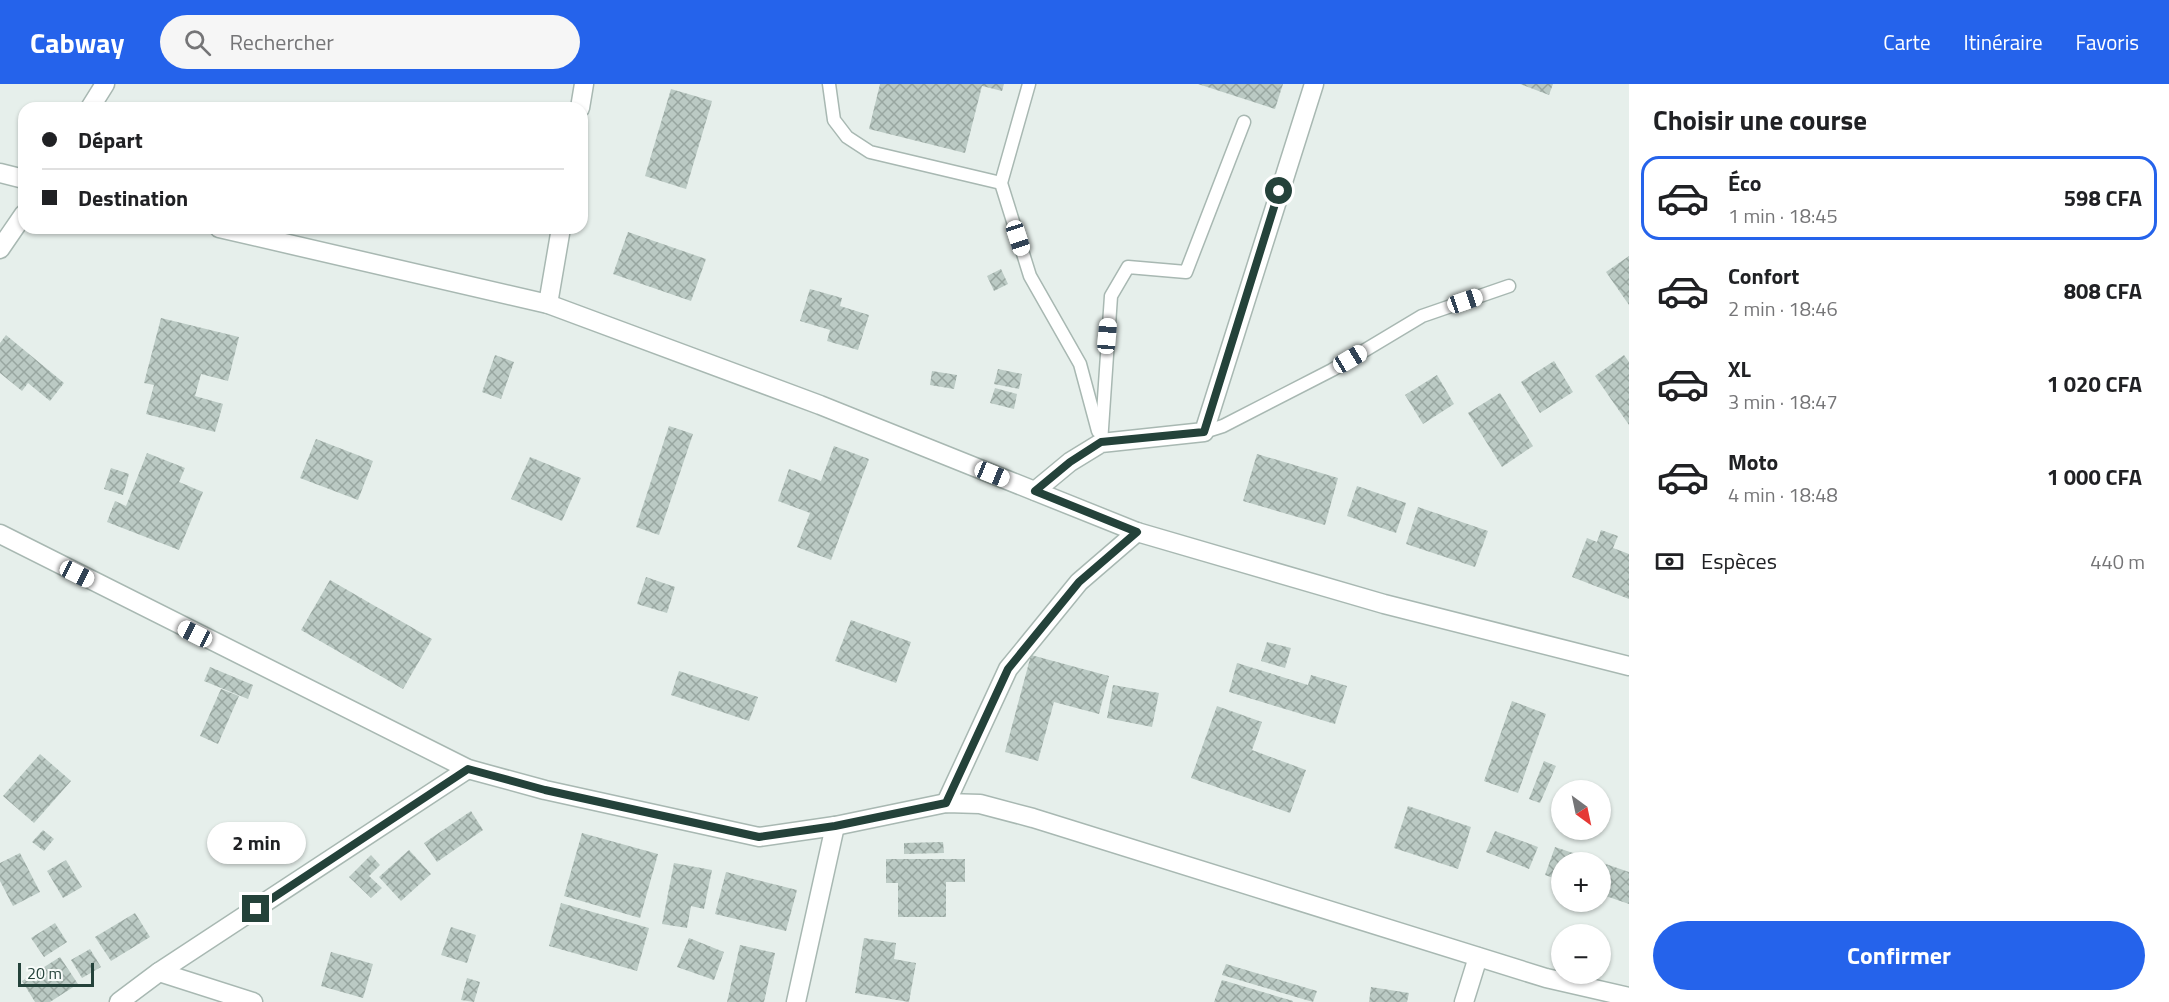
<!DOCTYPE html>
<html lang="fr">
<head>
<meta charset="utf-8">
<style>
	:root { --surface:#fff; --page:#f6f6f6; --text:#202124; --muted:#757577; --line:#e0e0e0; --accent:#2563eb }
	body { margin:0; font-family:"Titillium Web",sans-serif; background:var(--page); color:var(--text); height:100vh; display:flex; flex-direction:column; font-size:22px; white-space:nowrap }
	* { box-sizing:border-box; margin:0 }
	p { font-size:20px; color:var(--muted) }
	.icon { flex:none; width:33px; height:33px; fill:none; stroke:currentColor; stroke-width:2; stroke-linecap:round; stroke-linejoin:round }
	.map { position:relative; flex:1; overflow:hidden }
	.sheet { display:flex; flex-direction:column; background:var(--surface); width:540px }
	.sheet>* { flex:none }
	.banner { position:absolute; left:18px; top:18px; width:570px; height:132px; border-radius:18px; box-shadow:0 2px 4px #0004; display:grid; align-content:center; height:132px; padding:0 24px; background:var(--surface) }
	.needle { width:39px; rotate:147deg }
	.tools { position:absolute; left:1551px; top:696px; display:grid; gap:12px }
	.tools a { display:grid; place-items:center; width:60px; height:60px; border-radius:50%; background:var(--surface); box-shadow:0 2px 4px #0004; font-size:30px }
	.scale { position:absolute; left:18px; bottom:15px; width:76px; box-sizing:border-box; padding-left:6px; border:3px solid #24423a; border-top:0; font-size:16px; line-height:21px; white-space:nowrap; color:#24423a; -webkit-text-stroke:4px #f7fbf9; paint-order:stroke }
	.end { position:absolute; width:27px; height:27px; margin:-14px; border:8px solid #24423a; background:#fff; box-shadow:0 0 0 3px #fff }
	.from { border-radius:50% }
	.bubble { position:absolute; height:42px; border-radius:21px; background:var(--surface); box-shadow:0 2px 4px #0004; font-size:20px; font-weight:700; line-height:42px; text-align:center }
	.car { position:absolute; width:18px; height:36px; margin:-18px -9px; border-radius:8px; box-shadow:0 0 4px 2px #0007; background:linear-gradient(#fff 24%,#345 0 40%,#fff 0 76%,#345 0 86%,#fff 0) }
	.banner b { display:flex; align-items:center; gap:21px; height:57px; font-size:22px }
	.banner b+b { border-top:2px solid var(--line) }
	.banner i { width:15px; height:15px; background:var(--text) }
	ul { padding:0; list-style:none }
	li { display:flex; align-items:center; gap:18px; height:84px; margin:0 12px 9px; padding:0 12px; border:3px solid transparent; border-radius:18px }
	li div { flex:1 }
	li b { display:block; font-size:22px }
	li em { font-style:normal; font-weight:700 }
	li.active { border-color:var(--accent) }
	li>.icon { width:54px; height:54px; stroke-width:1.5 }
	h2 { padding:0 24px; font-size:27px; line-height:72px }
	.pay { display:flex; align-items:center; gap:15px; height:66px; padding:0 24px; font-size:22px }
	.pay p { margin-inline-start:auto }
	.button { display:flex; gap:12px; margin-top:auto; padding:12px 24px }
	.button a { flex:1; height:69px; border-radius:36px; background:var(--accent); color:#fff; font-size:24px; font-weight:700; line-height:69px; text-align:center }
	header { display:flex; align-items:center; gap:36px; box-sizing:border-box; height:84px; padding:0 30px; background:var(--accent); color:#fff }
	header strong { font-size:28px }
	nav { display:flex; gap:33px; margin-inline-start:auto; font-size:21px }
	.search { width:420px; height:54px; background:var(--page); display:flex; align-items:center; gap:15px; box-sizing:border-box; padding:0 21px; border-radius:33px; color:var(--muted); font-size:22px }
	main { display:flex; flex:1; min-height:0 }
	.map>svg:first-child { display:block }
	.building { fill:url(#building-cross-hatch) }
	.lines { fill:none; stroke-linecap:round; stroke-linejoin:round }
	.service-casing { stroke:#a8b8b2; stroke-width:15 }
	.minor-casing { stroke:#a8b8b2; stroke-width:21 }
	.tertiary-casing { stroke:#a8b8b2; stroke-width:21 }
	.service { stroke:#fff; stroke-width:12 }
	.minor { stroke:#fff; stroke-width:18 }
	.tertiary { stroke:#fff; stroke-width:18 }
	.route { stroke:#24423a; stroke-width:8 }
</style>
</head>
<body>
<header>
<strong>Cabway</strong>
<div class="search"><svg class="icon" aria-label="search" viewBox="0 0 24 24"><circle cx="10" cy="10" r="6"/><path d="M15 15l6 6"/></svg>Rechercher</div>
<nav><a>Carte</a><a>Itinéraire</a><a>Favoris</a></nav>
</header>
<main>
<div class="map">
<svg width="1629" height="918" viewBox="0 0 1629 918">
	<defs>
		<pattern id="building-cross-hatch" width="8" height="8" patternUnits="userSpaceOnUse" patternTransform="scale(1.5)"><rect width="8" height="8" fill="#bbcac4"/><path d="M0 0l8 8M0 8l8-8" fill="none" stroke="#98a6a0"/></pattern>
	</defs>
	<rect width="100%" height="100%" fill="#e6efeb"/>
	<g class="building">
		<polygon points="880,0 1004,0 1002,7 982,2 965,69 869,45"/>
		<polygon points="1198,0 1283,0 1275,25"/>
		<polygon points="1520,0 1553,0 1549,11"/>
		<polygon points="671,5 712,17 686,105 645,92"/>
		<polygon points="628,148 706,175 691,217 613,190"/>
		<polygon points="1629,172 1629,221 1606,188"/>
		<polygon points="1001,185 1008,200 994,207 987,192"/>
		<polygon points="810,205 842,214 840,222 869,231 858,266 827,257 830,246 800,237"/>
		<polygon points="161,234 239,253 228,297 201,290 195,312 223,320 215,348 146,330 154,301 144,299"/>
		<polygon points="6,251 64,299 50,317 28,299 22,307 0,289 0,259"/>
		<polygon points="495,271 514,278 501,315 482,308"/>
		<polygon points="1624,271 1629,278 1629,341 1595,292"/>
		<polygon points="1554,277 1573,308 1540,329 1521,298"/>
		<polygon points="998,285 1022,290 1019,305 994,300"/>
		<polygon points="932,287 957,291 954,305 930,301"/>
		<polygon points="1437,291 1454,320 1423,340 1405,311"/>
		<polygon points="995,304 1017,310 1014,325 990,319"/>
		<polygon points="1500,309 1533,362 1502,383 1468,329"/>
		<polygon points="669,342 693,350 659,451 636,443"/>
		<polygon points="316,355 373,377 358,416 300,394"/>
		<polygon points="834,362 869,375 831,476 797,463 810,429 778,417 789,385 821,397"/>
		<polygon points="147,369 185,384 179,398 203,408 179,466 107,438 115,417 126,422"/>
		<polygon points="1257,370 1338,394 1325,441 1243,417"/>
		<polygon points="530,373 581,394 562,437 511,415"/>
		<polygon points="111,384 129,390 123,411 104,405"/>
		<polygon points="1357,402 1406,419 1396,449 1347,432"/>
		<polygon points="1418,423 1488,447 1475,483 1406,460"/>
		<polygon points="1601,446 1618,452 1613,464 1629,470 1629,515 1572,493 1587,454 1597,458"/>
		<polygon points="646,493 675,503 667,529 637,520"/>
		<polygon points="330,496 432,555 403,605 301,546"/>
		<polygon points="851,536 911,558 896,599 835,577"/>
		<polygon points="1267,558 1291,564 1285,584 1261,577"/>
		<polygon points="1031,571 1109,592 1099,630 1054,618 1038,677 1005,668"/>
		<polygon points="1237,579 1308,601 1311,591 1347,602 1335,640 1229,608"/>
		<polygon points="210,583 253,601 248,615 204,597"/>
		<polygon points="679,587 758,613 749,637 671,611"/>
		<polygon points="1113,601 1159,609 1152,643 1107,634"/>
		<polygon points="221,605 239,612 218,660 200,652"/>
		<polygon points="1512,617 1546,630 1518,709 1484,697"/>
		<polygon points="1217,622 1262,638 1252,666 1306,686 1290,729 1191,694"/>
		<polygon points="40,670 71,697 34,739 3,712"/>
		<polygon points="1544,677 1556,682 1540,719 1529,715"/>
		<polygon points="1408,722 1471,743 1458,785 1394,764"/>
		<polygon points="471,727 483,746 437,778 424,759"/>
		<polygon points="43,746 54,755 44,767 32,758"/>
		<polygon points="1495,747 1538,763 1529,785 1486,768"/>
		<polygon points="582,749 658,770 640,834 564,812"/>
		<polygon points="943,758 944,769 904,770 904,759"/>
		<polygon points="1555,763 1600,778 1562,778 1562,797 1545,791"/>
		<polygon points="409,766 431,790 401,817 379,793"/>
		<polygon points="20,769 40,808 13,822 0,797 0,779"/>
		<polygon points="371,771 380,781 369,792 382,804 371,814 349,793"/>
		<polygon points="886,775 965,775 965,798 946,798 946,833 898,833 898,799 886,799"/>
		<polygon points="66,776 82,803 63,814 47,787"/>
		<polygon points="1600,778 1629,788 1629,820 1600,810"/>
		<polygon points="674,779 712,786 704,825 691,822 687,844 662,840"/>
		<polygon points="726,788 797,806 786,847 715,830"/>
		<polygon points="561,819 649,844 637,887 549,862"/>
		<polygon points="135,829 150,853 111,877 95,853"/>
		<polygon points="55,839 67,858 44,873 31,854"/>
		<polygon points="451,843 476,851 467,879 441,871"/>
		<polygon points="689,854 724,868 714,896 677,883"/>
		<polygon points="864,854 896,859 894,875 916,879 909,918 855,909"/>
		<polygon points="740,861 775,869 764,918 727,918"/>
		<polygon points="90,865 101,883 82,894 71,876"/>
		<polygon points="331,868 373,880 363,914 321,902"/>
		<polygon points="60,873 78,900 50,918 35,918 22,897"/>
		<polygon points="1226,880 1317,907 1313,918 1222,891"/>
		<polygon points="467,894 480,898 474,918 461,916"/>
		<polygon points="1222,896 1293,917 1293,918 1214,918"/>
		<polygon points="1371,903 1409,909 1407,918 1369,918"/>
	</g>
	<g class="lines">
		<defs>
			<g id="service">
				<polyline points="829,0 834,36 847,53 870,68 1001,99"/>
				<polyline points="1029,0 1001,99 1030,192 1080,280 1098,347"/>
				<polyline points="1204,348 1223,342 1332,286 1422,232 1509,202"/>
				<polyline points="1101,359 1111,212 1128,183 1186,188 1244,38"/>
			</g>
			<g id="minor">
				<polyline points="90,24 105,0"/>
				<polyline points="580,24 584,0"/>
				<polyline points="0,165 24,130"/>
				<polyline points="548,220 561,144"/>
				<polyline points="1035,407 1070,378 1101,359 1204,348 1314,0"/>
				<polyline points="0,450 468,685 545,706 759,753 835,742 946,719 980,720 1033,734 1546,894 1629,913"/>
				<polyline points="946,719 1008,585 1079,498 1137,448"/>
				<polyline points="159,888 253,918"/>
				<polyline points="119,918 159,888 468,685"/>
				<polyline points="796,918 835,742"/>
				<polyline points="1464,918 1478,873"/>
			</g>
			<g id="tertiary">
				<polyline points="0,89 24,95"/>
				<polyline points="219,144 548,220 820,321 1137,448 1384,520 1629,582"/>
			</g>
		</defs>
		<use href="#service" class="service-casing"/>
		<use href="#minor" class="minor-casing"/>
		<use href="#tertiary" class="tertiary-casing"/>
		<use href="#service" class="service"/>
		<use href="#minor" class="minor"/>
		<use href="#tertiary" class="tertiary"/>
	</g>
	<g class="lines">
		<polyline class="route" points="256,825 468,685 545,706 759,753 835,742 946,719 1008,585 1079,498 1137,448 1035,407 1070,378 1101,358 1204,348 1279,107"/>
	</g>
</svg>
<div class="tools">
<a><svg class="needle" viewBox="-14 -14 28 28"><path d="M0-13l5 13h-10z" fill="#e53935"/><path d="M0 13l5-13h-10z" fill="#757577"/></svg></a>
<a>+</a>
<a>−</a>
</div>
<div class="scale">20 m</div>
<i class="end from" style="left:1279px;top:107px"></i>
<i class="end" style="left:256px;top:825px"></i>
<div class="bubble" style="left:207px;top:738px;width:99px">2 min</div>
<i class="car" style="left:1018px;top:154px;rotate:162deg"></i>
<i class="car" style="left:1465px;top:217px;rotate:71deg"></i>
<i class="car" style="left:1107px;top:252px;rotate:5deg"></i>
<i class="car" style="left:1350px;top:275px;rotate:59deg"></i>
<i class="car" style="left:992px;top:390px;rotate:112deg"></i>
<i class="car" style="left:77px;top:490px;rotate:117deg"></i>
<i class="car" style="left:195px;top:550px;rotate:297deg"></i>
<div class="banner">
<b><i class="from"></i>Départ</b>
<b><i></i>Destination</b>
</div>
</div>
<section class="sheet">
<h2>Choisir une course</h2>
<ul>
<li class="active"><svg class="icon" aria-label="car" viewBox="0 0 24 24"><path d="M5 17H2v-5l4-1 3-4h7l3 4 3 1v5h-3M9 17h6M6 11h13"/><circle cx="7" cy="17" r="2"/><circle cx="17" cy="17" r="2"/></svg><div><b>Éco</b><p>1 min · 18:45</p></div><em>598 CFA</em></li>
<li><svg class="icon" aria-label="car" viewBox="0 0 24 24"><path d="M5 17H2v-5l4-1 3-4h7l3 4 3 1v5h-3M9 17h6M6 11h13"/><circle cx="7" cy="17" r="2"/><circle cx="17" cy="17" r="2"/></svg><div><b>Confort</b><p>2 min · 18:46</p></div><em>808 CFA</em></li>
<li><svg class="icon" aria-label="car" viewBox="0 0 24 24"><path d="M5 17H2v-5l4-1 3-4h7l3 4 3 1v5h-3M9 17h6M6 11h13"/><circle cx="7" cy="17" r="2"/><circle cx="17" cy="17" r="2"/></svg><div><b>XL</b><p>3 min · 18:47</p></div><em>1 020 CFA</em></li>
<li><svg class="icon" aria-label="car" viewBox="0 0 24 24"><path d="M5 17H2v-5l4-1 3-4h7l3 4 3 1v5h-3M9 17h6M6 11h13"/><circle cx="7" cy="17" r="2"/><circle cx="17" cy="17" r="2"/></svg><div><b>Moto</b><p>4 min · 18:48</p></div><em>1 000 CFA</em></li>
</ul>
<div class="pay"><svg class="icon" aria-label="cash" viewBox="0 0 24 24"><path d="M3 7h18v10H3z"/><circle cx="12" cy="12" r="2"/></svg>Espèces<p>440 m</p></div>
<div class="button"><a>Confirmer</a></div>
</section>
</main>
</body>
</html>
